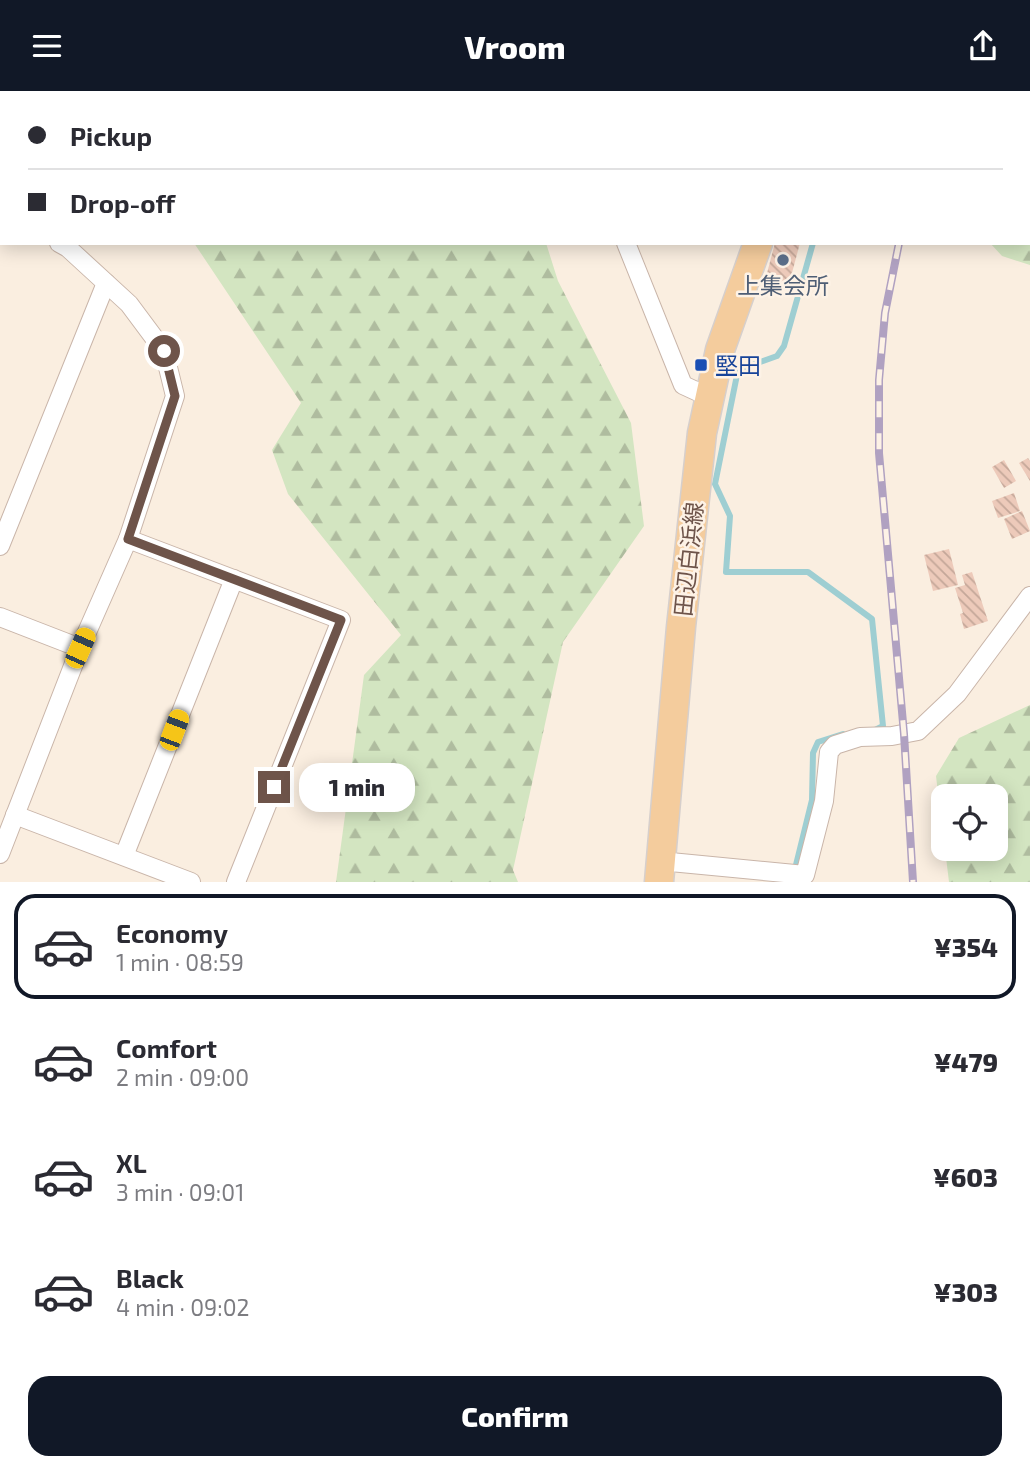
<!DOCTYPE html>
<html lang="en">
<head>
<meta charset="utf-8">
<style>
	:root { --surface:#fff; --page:#f7f7f7; --text:#2b2b33; --muted:#7c7c81; --line:#e1e1e2; --accent:#111827 }
	body { margin:0; font-family:"Exo 2","Noto Sans JP",sans-serif; background:var(--page); color:var(--text); height:100vh; display:flex; flex-direction:column; font-size:26px; white-space:nowrap }
	* { box-sizing:border-box; margin:0 }
	p { font-size:23px; color:var(--muted) }
	.icon { flex:none; width:38px; height:38px; fill:none; stroke:currentColor; stroke-width:2; stroke-linecap:round; stroke-linejoin:round }
	.map { position:relative; height:791px; overflow:hidden }
	.sheet { display:flex; flex-direction:column; background:var(--surface); flex:1 }
	.sheet>* { flex:none }
	.banner { position:absolute; left:0px; top:0px; width:1031px; height:154px; box-shadow:0 4px 18px #0003; display:grid; align-content:center; height:154px; padding:0 28px; background:var(--surface) }
	.buttons { position:absolute; left:931px; top:693px; display:grid; gap:14px }
	.buttons a { display:grid; place-items:center; width:77px; height:77px; border-radius:14px; background:var(--surface); box-shadow:0 4px 18px #0003; font-size:35px }
	.end { position:absolute; width:32px; height:32px; margin:-16px; border:9px solid #6e544a; background:#fff; box-shadow:0 0 0 4px #fff }
	.from { border-radius:50% }
	.bubble { position:absolute; height:49px; border-radius:21px; background:var(--surface); box-shadow:0 4px 18px #0003; font-size:23px; font-weight:800; line-height:49px; text-align:center }
	.car { position:absolute; width:21px; height:42px; margin:-21px -10px; border-radius:9px; box-shadow:0 0 5px 2px #0007; background:linear-gradient(#f5c518 24%,#345 0 40%,#f5c518 0 76%,#345 0 86%,#f5c518 0) }
	.banner b { display:flex; align-items:center; gap:24px; height:66px; font-size:26px }
	.banner b+b { border-top:2px solid var(--line) }
	.banner i { width:18px; height:18px; background:var(--text) }
	ul { padding:12px 0 0; list-style:none }
	li { display:flex; align-items:center; gap:21px; height:105px; margin:0 14px 10px; padding:0 14px; border:4px solid transparent; border-radius:21px }
	li div { flex:1 }
	li b { display:block; font-size:26px }
	li em { font-style:normal; font-weight:800 }
	li.active { border-color:var(--accent) }
	li>.icon { width:63px; height:63px; stroke-width:1.5 }
	.action { display:flex; gap:14px; margin-top:auto; padding:14px 28px }
	.action a { flex:1; height:80px; border-radius:21px; background:var(--accent); color:#fff; font-size:28px; font-weight:800; line-height:80px; text-align:center }
	header { display:flex; justify-content:space-between; align-items:center; height:91px; padding:0 28px; background:var(--accent); color:#fff; font-size:32px; font-weight:800 }
	.map>svg:first-child { display:block }
	.forest { fill:url(#forest-firs) }
	.lines { fill:none; stroke-linecap:round; stroke-linejoin:round }
	.stream { stroke:#9eced2; stroke-width:6 }
	.building { fill:url(#building-back-hatch) }
	.minor-casing { stroke:#c9b5a9; stroke-width:20 }
	.tertiary-casing { stroke:#c9b5a9; stroke-width:25 }
	.primary-casing { stroke:#d6cfcc; stroke-width:31 }
	.minor { stroke:#fff; stroke-width:18 }
	.tertiary { stroke:#fff; stroke-width:23 }
	.primary { stroke:#f4cc9d; stroke-width:28 }
	.rail-casing { stroke:#b0a1c1; stroke-width:8 }
	.rail { stroke:#fdf2e6; stroke-width:5; stroke-dasharray:16; stroke-linecap:butt }
	.route { stroke:#6e544a; stroke-width:9 }
	.service-dot { fill:#5c6f8a; stroke:#fdf2e6; stroke-width:2.5 }
	.transit-dot { fill:#1a4fb4; stroke:#fdf2e6; stroke-width:2.5 }
	.labels { text-anchor:middle; dominant-baseline:central; stroke-width:5; stroke-linejoin:round; paint-order:stroke }
	.service-label { font-size:23px; fill:#4e5e75; stroke:#fdf2e6 }
	.transit-label { font-size:23px; fill:#164399; stroke:#fdf2e6; text-anchor:start }
	.street-label { font-size:23px; fill:#6e544a; stroke:#fdf2e6 }
</style>
</head>
<body>
<header><svg class="icon" aria-label="menu" viewBox="0 0 24 24"><path d="M4 6h16M4 12h16M4 18h16"/></svg>Vroom<svg class="icon" aria-label="share" viewBox="0 0 24 24"><path d="M12 15V3M7 8l5-5 5 5M5 13v7h14v-7"/></svg></header>
<div class="map">
<svg width="1030" height="791" viewBox="0 0 1030 791">
	<defs>
		<pattern id="forest-firs" width="22" height="20" patternUnits="userSpaceOnUse" patternTransform="scale(1.75)"><rect width="22" height="20" fill="#d3e5c1"/><path d="M5 1l3.5 6h-7zM16 11l3.5 6h-7z" fill="#afbc9f"/></pattern>
		<pattern id="building-back-hatch" width="6" height="6" patternUnits="userSpaceOnUse" patternTransform="scale(1.75)"><rect width="6" height="6" fill="#edcaba"/><path d="M-1 5l2 2M0 0l6 6M5-1l2 2" fill="none" stroke="#c4a799"/></pattern>
	</defs>
	<rect width="100%" height="100%" fill="#faeee0"/>
	<g class="forest">
		<polygon points="138,0 497,0 497,2 137,2"/>
		<polygon points="956,0 1030,0 1030,174 1002,165 990,152 1029,152 1029,2 955,2"/>
		<polygon points="194,152 546,152 558,190 631,332 644,435 563,551 513,779 518,791 336,791 364,584 401,544 288,403 272,359 301,312"/>
		<polygon points="1030,614 1030,791 949,791 945,758 996,758 996,705 943,705 943,744 936,685 959,647"/>
	</g>
	<g class="lines">
		<g class="stream">
			<polyline points="873,2 874,0"/>
			<polyline points="813,152 784,255 777,265 738,279 715,393 730,425 726,481 808,481 872,528 883,635 875,639"/>
			<polyline points="794,782 812,709 813,662 818,651 843,643"/>
		</g>
	</g>
	<g class="building">
		<polygon points="775,152 800,152 789,193 766,186"/>
		<polygon points="1028,367 1030,370 1030,390 1019,372"/>
		<polygon points="1004,369 1016,390 1004,397 992,376"/>
		<polygon points="1014,402 1020,420 998,427 992,410"/>
		<polygon points="1022,420 1030,440 1012,448 1004,428"/>
		<polygon points="949,458 958,494 933,500 924,464"/>
		<polygon points="972,481 988,530 964,538 960,523 963,522 955,497 965,494 962,484"/>
	</g>
	<g class="lines">
		<defs>
			<g id="minor">
				<polyline points="563,0 563,2"/>
				<polyline points="792,0 794,2"/>
				<polyline points="0,55 2,55"/>
				<polyline points="626,152 683,294 709,306"/>
				<polyline points="128,448 341,529 236,791"/>
				<polyline points="0,455 106,192"/>
				<polyline points="0,526 80,557"/>
				<polyline points="15,724 191,791"/>
				<polyline points="0,763 80,557 128,448 175,305 164,260 129,213 68,157 59,152"/>
				<polyline points="124,765 234,488"/>
				<polyline points="660,770 805,784 824,710 829,661 835,654 860,646 892,645 918,640 957,603 1030,505"/>
			</g>
			<g id="tertiary">
				<polyline points="42,2 42,0"/>
				<polyline points="0,119 2,114"/>
			</g>
			<g id="primary">
				<polyline points="654,0 655,2"/>
				<polyline points="847,2 848,0"/>
				<polyline points="659,791 681,536 702,342 720,259 758,152"/>
			</g>
		</defs>
		<use href="#minor" class="minor-casing"/>
		<use href="#tertiary" class="tertiary-casing"/>
		<use href="#primary" class="primary-casing"/>
		<use href="#minor" class="minor"/>
		<use href="#tertiary" class="tertiary"/>
		<use href="#primary" class="primary"/>
		<defs>
			<g id="rail">
				<polyline points="938,2 939,0"/>
				<polyline points="899,152 885,222 879,289 879,362 904,643 913,791"/>
			</g>
		</defs>
		<use href="#rail" class="rail-casing"/>
		<use href="#rail" class="rail"/>
	</g>
	<g class="lines">
		<polyline class="route" points="164,260 175,305 128,448 341,529 274,696"/>
	</g>
	<circle class="service-dot" cx="783" cy="169" r="7"/>
	<rect class="transit-dot" x="694" y="267" width="14" height="14" rx="3.5"/>
	<g class="labels">
		<g class="service-label">
			<text x="783" y="194">上集会所</text>
		</g>
		<g class="transit-label">
			<text x="715" y="274">堅田</text>
		</g>
		<g class="street-label">
			<text transform="translate(688 468) rotate(-84)">田辺白浜線</text>
		</g>
	</g>
</svg>
<div class="buttons">
<a><svg class="icon" aria-label="locate" viewBox="0 0 24 24"><circle cx="12" cy="12" r="6"/><path d="M12 2v4M12 18v4M2 12h4M18 12h4"/></svg></a>
</div>
<i class="end from" style="left:164px;top:260px"></i>
<i class="end" style="left:274px;top:696px"></i>
<div class="bubble" style="left:299px;top:672px;width:116px">1 min</div>
<i class="car" style="left:80px;top:557px;rotate:24deg"></i>
<i class="car" style="left:174px;top:639px;rotate:21deg"></i>
<div class="banner">
<b><i class="from"></i>Pickup</b>
<b><i></i>Drop-off</b>
</div>
</div>
<section class="sheet">
<ul>
<li class="active"><svg class="icon" aria-label="car" viewBox="0 0 24 24"><path d="M5 17H2v-5l4-1 3-4h7l3 4 3 1v5h-3M9 17h6M6 11h13"/><circle cx="7" cy="17" r="2"/><circle cx="17" cy="17" r="2"/></svg><div><b>Economy</b><p>1 min · 08:59</p></div><em>¥354</em></li>
<li><svg class="icon" aria-label="car" viewBox="0 0 24 24"><path d="M5 17H2v-5l4-1 3-4h7l3 4 3 1v5h-3M9 17h6M6 11h13"/><circle cx="7" cy="17" r="2"/><circle cx="17" cy="17" r="2"/></svg><div><b>Comfort</b><p>2 min · 09:00</p></div><em>¥479</em></li>
<li><svg class="icon" aria-label="car" viewBox="0 0 24 24"><path d="M5 17H2v-5l4-1 3-4h7l3 4 3 1v5h-3M9 17h6M6 11h13"/><circle cx="7" cy="17" r="2"/><circle cx="17" cy="17" r="2"/></svg><div><b>XL</b><p>3 min · 09:01</p></div><em>¥603</em></li>
<li><svg class="icon" aria-label="car" viewBox="0 0 24 24"><path d="M5 17H2v-5l4-1 3-4h7l3 4 3 1v5h-3M9 17h6M6 11h13"/><circle cx="7" cy="17" r="2"/><circle cx="17" cy="17" r="2"/></svg><div><b>Black</b><p>4 min · 09:02</p></div><em>¥303</em></li>
</ul>
<div class="action"><a>Confirm</a></div>
</section>
</body>
</html>
